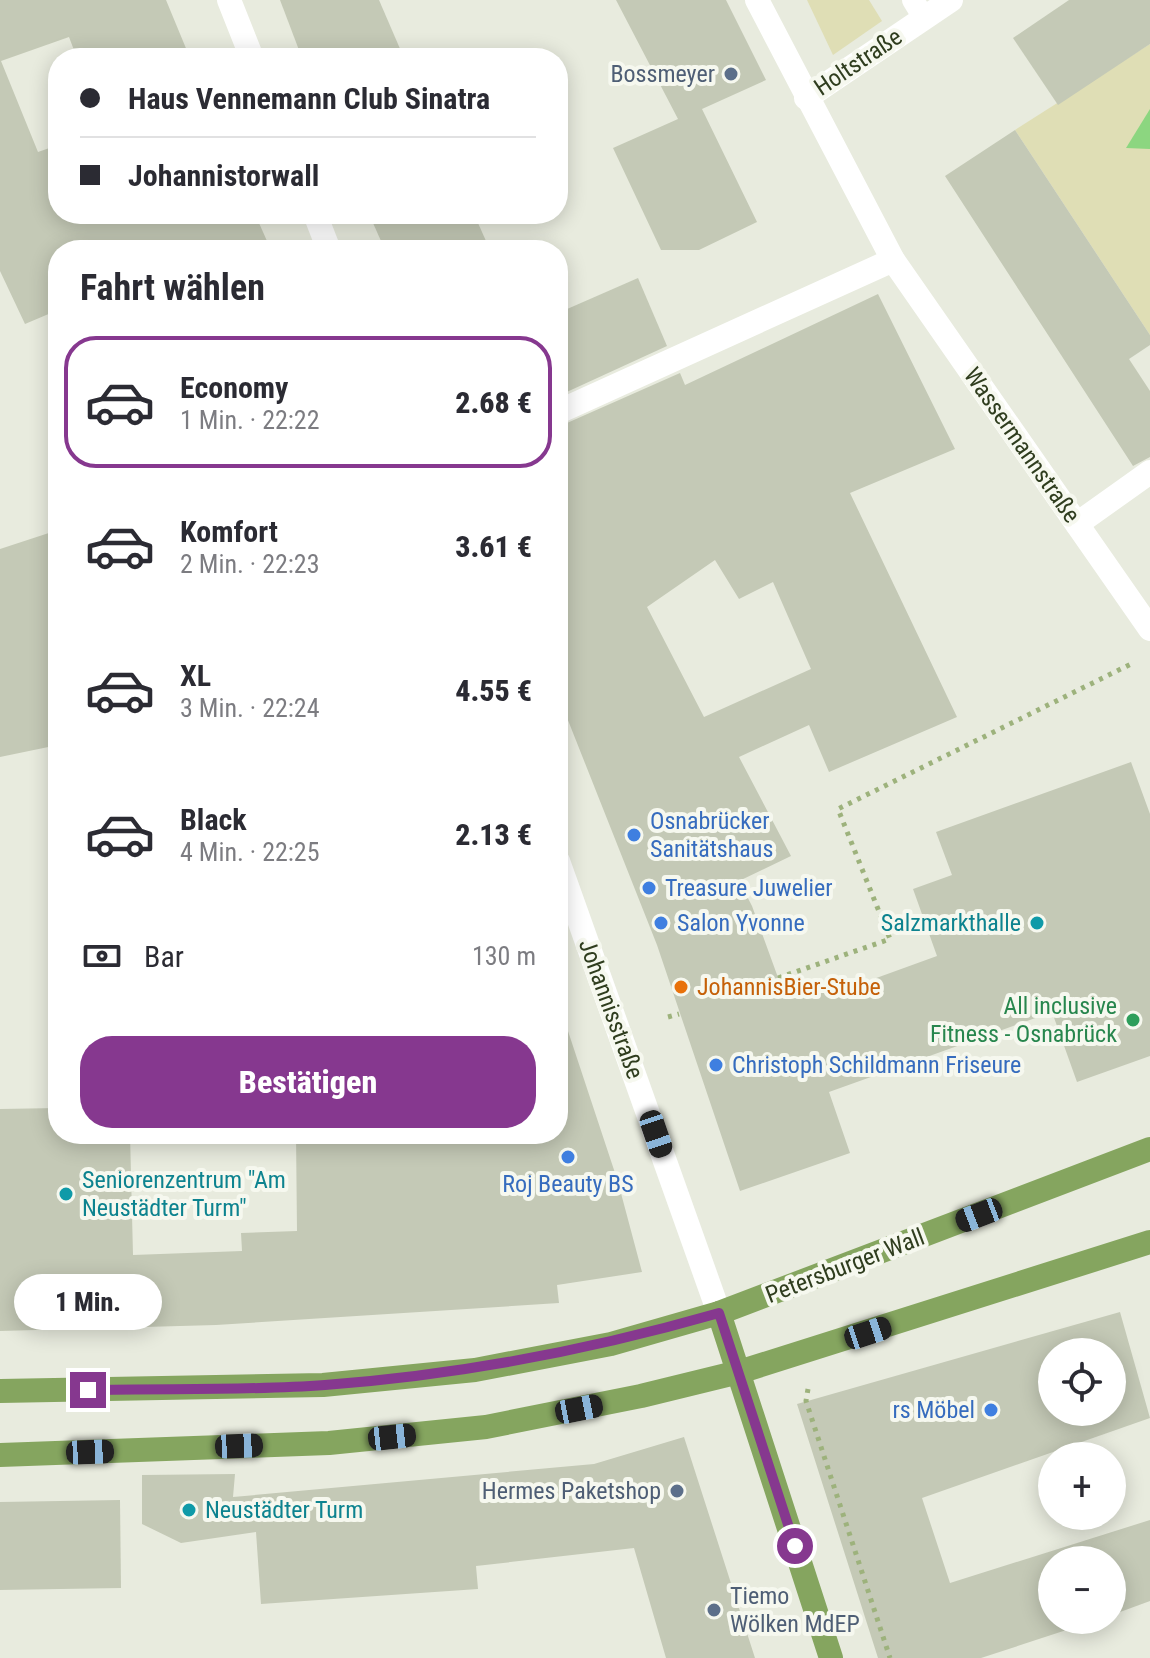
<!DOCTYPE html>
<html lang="de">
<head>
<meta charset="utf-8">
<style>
	:root { --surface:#fff; --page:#f7f7f7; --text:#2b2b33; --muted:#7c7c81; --line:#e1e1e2; --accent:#86388f }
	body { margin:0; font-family:"Roboto Condensed",sans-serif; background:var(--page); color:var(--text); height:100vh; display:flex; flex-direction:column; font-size:30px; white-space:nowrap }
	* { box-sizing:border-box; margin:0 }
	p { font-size:26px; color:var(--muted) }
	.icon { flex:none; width:44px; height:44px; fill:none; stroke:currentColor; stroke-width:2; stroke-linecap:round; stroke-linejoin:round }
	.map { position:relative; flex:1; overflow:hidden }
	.side { position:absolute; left:48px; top:240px; width:520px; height:904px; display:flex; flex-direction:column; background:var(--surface); border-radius:32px; box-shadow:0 4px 20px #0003 }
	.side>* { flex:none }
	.hud { position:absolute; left:48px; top:48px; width:520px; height:176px; border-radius:32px; box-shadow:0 4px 20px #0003; display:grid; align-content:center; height:176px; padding:0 32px; background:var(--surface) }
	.tools { position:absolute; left:1038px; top:1338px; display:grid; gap:16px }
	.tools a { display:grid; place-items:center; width:88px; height:88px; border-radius:50%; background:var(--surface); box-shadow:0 4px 20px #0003; font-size:40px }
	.end { position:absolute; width:36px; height:36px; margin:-18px; border:10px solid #86388f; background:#fff; box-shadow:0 0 0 4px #fff }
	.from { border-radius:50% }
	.bubble { position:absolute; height:56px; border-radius:28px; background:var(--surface); box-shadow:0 4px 20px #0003; font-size:26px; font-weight:800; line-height:56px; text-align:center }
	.car { position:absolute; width:24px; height:48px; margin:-24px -12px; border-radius:10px; box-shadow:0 0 6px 2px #0007; background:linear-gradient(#222 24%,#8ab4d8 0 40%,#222 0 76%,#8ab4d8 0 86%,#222 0) }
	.hud b { display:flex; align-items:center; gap:28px; height:76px; font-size:30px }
	.hud b+b { border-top:2px solid var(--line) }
	.hud i { width:20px; height:20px; background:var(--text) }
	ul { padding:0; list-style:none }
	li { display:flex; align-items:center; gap:24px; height:132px; margin:0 16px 12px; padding:0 16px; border:4px solid transparent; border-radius:32px }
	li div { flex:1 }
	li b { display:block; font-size:30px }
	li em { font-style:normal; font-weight:800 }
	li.selected { border-color:var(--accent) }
	li>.icon { width:72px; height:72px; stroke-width:1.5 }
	h2 { padding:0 32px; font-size:36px; line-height:96px }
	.pay { display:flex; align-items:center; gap:20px; height:88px; padding:0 32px; font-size:30px }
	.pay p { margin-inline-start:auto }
	.primary-button { display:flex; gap:16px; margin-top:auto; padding:16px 32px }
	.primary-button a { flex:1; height:92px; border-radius:32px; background:var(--accent); color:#fff; font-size:32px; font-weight:800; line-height:92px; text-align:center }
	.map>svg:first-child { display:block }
	.green { fill:#dfdeb5 }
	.water { fill:#8cd680 }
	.building { fill:#c4c9b6; fill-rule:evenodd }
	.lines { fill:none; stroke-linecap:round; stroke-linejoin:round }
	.path { stroke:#9db27c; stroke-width:5; stroke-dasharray:4 6; stroke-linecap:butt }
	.lane { stroke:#fff; stroke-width:22 }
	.street { stroke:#fff; stroke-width:24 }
	.primary { stroke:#85a55f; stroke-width:24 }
	.route { stroke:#86388f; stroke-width:10 }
	.service-dot { fill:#5c6f8a; stroke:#f6f8ef; stroke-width:3 }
	.shop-dot { fill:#3f7fe0; stroke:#f6f8ef; stroke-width:3 }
	.culture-dot { fill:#0f9aa8; stroke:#f6f8ef; stroke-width:3 }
	.food-dot { fill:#e8710a; stroke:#f6f8ef; stroke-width:3 }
	.leisure-dot { fill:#2e9e5b; stroke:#f6f8ef; stroke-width:3 }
	.labels { text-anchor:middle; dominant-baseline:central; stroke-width:8; stroke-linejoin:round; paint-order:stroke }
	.street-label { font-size:24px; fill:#2f3d1e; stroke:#f6f8ef }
	.service-label { font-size:24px; fill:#4e5e75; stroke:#f6f8ef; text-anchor:end }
	.shop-label { font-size:24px; fill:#366cbe; stroke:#f6f8ef; text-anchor:start }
	.culture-label { font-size:24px; fill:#0d838f; stroke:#f6f8ef; text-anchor:start }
	.food-label { font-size:24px; fill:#c56008; stroke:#f6f8ef; text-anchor:start }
	.leisure-label { font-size:24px; fill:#27864d; stroke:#f6f8ef; text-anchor:end }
</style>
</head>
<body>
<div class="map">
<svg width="1150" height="1658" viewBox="0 0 1150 1658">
	<rect width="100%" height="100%" fill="#e8ebde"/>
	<g class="green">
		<polygon points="807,0 869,0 882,21 833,55"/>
		<polygon points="1150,44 1150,335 1015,130"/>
	</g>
	<polygon class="water" points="1150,109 1150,149 1126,148"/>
	<g class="building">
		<polygon points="0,0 166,0 190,58 77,58 69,37 1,61 38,152 58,145 58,214 255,214 271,250 58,250 58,310 25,324 0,271"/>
		<polygon points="280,0 379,0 404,58 302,58"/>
		<polygon points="616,0 726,0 766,80 702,109 757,222 699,250 661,250 613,148 678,119"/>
		<polygon points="1069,0 1150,0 1150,44 1058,105 1013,38"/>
		<polygon points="1015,130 1150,335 1150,345 1129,359 1150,391 1150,457 1133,466 945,176"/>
		<polygon points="369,214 474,214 490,250 385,250"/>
		<polygon points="638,278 667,346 558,396 558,313"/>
		<path d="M878 294 955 449 850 493 957 717 829 772 809 725 739 757 791 856 739 881 752 906 784 994 839 976 846 989 937 956 913 889 952 875 936 832 1131 762 1150 814V1056L1077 1082 1052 1012 829 1092 850 1153 740 1191 657 945 558 695V427L680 373 685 385ZM715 560 739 599 773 582 811 669 704 717 647 607Z"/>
		<polygon points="58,530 58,745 0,757 0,549"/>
		<polygon points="565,1022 618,1182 642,1272 557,1285 559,1303 216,1325 0,1331 0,1109 58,1108 58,1134 130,1134 133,1255 242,1251 241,1233 297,1231 296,1134 558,1134 558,1023"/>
		<path d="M1120 1312 1150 1418 922 1498 950 1583 1150 1520V1601L1112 1615V1560H1052V1620H1097L981 1658H878L797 1404ZM1052 1352H1112V1412H1052Z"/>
		<polygon points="684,1437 755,1658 666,1658 634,1548 476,1566 478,1589 261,1604 256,1532 181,1543 142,1524 142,1475 235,1474 233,1497 594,1464"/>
		<polygon points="120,1500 121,1588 0,1590 0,1502"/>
	</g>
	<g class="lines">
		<g class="path">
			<polyline points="778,978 890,939 838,809 1135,662"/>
			<polyline points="668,1017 679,1014"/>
			<polyline points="808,1389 806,1401 890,1658"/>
		</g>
		<polyline class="lane" points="913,0 924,18"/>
		<g class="street">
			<polyline points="229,0 252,58"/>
			<polyline points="757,0 893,260 1150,629"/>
			<polyline points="806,98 951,0"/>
			<polyline points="315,214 329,250"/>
			<polyline points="558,412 893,260"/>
			<polyline points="1077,524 1150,472"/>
			<polyline points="558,861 719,1313"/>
		</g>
		<g class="primary">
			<polyline points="719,1313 831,1658"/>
			<polyline points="0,1391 323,1385 475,1370 611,1344 719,1313 1150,1149"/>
			<polyline points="0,1455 329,1443 486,1427 641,1396 739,1372 1150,1242"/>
		</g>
	</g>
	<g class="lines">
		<path class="route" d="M88 1390C167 1388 247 1391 325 1385 460 1375 590 1350 719 1313L795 1546"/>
	</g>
	<g class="service-dot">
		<circle cx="731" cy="74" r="8"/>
		<circle cx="677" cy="1491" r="8"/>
		<circle cx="714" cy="1610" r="8"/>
	</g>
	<g class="shop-dot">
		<circle cx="634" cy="835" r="8"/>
		<circle cx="649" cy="888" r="8"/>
		<circle cx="661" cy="923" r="8"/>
		<circle cx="716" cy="1065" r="8"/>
		<circle cx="568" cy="1157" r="8"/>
		<circle cx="991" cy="1410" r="8"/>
	</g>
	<g class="culture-dot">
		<circle cx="1037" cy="923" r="8"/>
		<circle cx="66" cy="1194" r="8"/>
		<circle cx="189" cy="1510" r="8"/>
	</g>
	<circle class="food-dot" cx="681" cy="987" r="8"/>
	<circle class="leisure-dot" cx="1133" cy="1020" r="8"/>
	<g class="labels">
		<g class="street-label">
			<text transform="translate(858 62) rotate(-34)">Holtstraße</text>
			<text transform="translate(1022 445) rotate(55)">Wassermannstraße</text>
			<text transform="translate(611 1009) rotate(70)">Johannisstraße</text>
			<text transform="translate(845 1266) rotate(-21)">Petersburger Wall</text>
		</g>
		<g class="service-label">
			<text x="715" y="74">Bossmeyer</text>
			<text x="661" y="1491">Hermes Paketshop</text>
			<text x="730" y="1596" text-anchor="start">Tiemo<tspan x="730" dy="28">Wölken MdEP</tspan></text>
		</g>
		<g class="shop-label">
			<text x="650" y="821">Osnabrücker<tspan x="650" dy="28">Sanitätshaus</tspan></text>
			<text x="665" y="888">Treasure Juwelier</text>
			<text x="677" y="923">Salon Yvonne</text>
			<text x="732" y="1065">Christoph Schildmann Friseure</text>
			<text x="568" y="1184" text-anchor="middle">Roj Beauty BS</text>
			<text x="975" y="1410" text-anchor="end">rs Möbel</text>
		</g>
		<g class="culture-label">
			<text x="1021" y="923" text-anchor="end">Salzmarkthalle</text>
			<text x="82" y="1180">Seniorenzentrum "Am<tspan x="82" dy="28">Neustädter Turm"</tspan></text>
			<text x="205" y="1510">Neustädter Turm</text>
		</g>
		<g class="food-label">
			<text x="697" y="987">JohannisBier-Stube</text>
		</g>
		<g class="leisure-label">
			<text x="1117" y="1006">All inclusive<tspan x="1117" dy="28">Fitness - Osnabrück</tspan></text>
		</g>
	</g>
</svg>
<div class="tools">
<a><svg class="icon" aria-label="locate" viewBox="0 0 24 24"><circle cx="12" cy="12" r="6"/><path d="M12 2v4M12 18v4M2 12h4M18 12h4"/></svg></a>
<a>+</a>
<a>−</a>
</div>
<i class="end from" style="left:795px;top:1546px"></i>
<i class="end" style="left:88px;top:1390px"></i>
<div class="bubble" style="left:14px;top:1274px;width:148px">1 Min.</div>
<i class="car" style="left:656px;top:1134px;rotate:161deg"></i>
<i class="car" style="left:979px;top:1215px;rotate:249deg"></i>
<i class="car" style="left:868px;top:1333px;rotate:72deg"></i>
<i class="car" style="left:579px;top:1409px;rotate:79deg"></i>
<i class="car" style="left:392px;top:1437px;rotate:84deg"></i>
<i class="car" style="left:239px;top:1446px;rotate:88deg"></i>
<i class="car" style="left:90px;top:1452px;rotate:88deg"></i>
<div class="hud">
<b><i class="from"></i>Haus Vennemann Club Sinatra</b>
<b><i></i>Johannistorwall</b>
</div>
<section class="side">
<h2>Fahrt wählen</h2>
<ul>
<li class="selected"><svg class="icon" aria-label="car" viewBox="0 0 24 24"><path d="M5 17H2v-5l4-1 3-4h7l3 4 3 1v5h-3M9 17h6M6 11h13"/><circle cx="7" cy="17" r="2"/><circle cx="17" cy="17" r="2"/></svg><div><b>Economy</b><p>1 Min. · 22:22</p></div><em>2.68 €</em></li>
<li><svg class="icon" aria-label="car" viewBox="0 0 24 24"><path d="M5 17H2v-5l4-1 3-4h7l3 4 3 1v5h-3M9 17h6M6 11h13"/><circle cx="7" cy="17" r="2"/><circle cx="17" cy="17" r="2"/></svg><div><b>Komfort</b><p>2 Min. · 22:23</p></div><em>3.61 €</em></li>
<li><svg class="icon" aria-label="car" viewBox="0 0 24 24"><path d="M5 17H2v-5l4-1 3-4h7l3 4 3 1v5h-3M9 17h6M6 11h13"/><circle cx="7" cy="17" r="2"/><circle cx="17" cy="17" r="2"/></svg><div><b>XL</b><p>3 Min. · 22:24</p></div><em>4.55 €</em></li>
<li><svg class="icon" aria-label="car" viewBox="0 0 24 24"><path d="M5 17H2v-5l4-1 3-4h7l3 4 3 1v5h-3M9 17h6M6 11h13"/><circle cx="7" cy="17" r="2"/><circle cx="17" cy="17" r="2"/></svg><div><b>Black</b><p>4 Min. · 22:25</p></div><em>2.13 €</em></li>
</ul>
<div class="pay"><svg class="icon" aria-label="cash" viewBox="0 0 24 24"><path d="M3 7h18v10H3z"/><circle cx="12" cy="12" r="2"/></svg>Bar<p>130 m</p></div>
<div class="primary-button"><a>Bestätigen</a></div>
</section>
</div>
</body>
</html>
